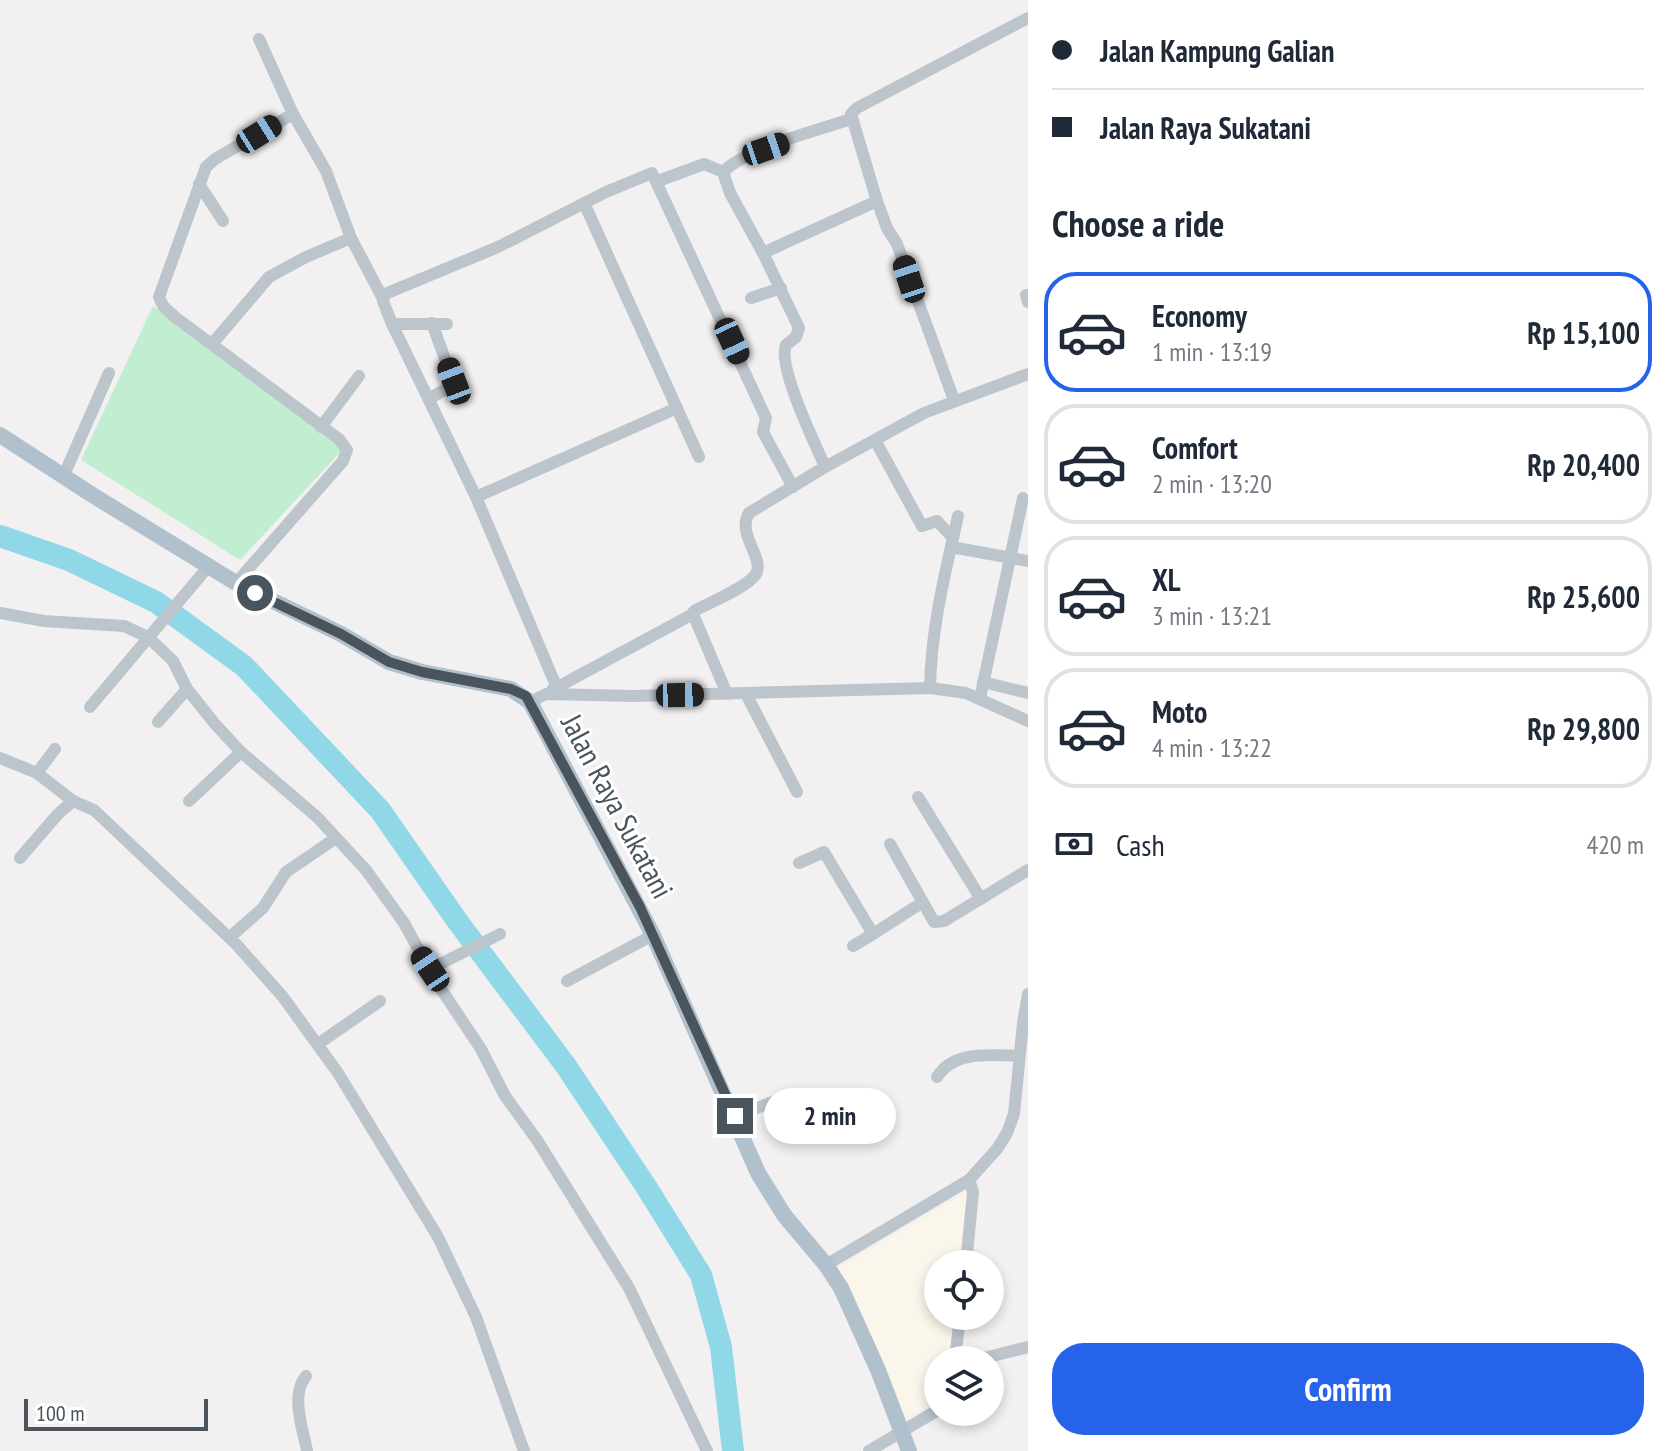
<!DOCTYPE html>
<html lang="en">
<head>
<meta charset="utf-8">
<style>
	:root { --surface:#fff; --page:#f2f2f3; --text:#1f2937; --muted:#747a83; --line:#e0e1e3; --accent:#2563eb }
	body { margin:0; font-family:"PT Sans Narrow",sans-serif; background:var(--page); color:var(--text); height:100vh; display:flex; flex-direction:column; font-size:30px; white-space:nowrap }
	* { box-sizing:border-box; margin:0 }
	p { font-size:26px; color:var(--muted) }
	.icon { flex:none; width:44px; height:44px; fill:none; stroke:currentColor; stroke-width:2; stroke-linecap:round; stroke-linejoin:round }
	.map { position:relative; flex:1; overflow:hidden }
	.panel { display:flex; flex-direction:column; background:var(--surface); width:640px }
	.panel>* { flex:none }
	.top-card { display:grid; align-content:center; height:176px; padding:0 24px; background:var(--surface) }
	.controls { position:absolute; left:924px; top:1250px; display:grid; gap:16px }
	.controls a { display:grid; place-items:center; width:80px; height:80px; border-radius:50%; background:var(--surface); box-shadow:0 4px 12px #0003; font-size:40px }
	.scale { position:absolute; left:24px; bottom:20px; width:184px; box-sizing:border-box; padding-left:8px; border:4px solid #49545d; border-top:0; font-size:22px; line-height:28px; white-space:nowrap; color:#49545d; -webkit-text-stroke:6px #fff; paint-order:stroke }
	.end { position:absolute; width:36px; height:36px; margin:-18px; border:10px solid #49545d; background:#fff; box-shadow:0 0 0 4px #fff }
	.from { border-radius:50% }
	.bubble { position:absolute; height:56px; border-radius:28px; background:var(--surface); box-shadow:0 4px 12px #0003; font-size:26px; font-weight:600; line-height:56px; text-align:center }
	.car { position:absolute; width:24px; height:48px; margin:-24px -12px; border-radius:10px; box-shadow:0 0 6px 2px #0007; background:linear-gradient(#222 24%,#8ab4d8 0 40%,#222 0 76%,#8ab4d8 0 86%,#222 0) }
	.top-card b { display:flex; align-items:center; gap:28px; height:76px; font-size:30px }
	.top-card b+b { border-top:2px solid var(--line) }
	.top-card i { width:20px; height:20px; background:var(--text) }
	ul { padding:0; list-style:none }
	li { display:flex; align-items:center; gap:24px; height:120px; margin:0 16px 12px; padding:0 8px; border:4px solid var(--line); border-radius:32px }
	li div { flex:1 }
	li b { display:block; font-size:30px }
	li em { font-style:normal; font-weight:600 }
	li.selected { border-color:var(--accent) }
	li>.icon { width:72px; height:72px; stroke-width:1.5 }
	h2 { padding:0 24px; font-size:36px; line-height:96px }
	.pay { display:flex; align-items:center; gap:20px; height:88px; padding:0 24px; font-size:30px }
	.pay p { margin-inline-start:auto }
	.button { display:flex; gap:16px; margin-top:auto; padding:16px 24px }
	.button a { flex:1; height:92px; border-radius:32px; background:var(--accent); color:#fff; font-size:32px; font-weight:600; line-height:92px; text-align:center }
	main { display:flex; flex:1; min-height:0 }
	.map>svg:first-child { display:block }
	.commercial { fill:#fbf6eb }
	.green { fill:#c1edd1 }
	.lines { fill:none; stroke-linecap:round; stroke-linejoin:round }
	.river { stroke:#90d8e8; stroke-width:22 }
	.minor { stroke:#bcc5cc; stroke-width:12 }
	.major { stroke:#b1c0cd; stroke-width:16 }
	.route { stroke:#49545d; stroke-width:10 }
	.labels { text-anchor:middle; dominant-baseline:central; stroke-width:6; stroke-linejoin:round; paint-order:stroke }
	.street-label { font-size:30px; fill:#49545d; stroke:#fff }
</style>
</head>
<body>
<main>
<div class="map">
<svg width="1028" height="1451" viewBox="0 0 1028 1451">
	<rect width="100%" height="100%" fill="#f2f0f0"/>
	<polygon class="commercial" points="966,1192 970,1198 963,1264 938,1264 938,1316 958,1316 954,1360 938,1360 938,1402 904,1418 835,1270"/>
	<polygon class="green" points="153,306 345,447 240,560 81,460"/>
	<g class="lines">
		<polyline class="river" points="0,536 69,560 156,602 244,666 380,810 458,922 566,1066 647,1188 701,1275 721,1347 733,1451"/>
		<g class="minor">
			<polyline points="259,39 293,114 326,171 351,238 382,297"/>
			<polyline points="658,181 704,164 723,172"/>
			<polyline points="199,184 223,221"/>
			<polyline points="584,203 699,457"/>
			<path d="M763 253 730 193 723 172C749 147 816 131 851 119"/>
			<polyline points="1026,295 1028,302"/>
			<polyline points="751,298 781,288"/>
			<polyline points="392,324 447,324"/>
			<polyline points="212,344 269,277 306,257 351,238"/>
			<polyline points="429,399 454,384 432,323"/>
			<polyline points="954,400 897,244 887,228 877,201 851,114 857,108 1028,18"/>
			<polyline points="321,427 359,376"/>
			<polyline points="875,440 922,526 937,521 953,538"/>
			<path d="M825 467C815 443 777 366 786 345L796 337 799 328 763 253 877 201"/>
			<polyline points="64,475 109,373"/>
			<polyline points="476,497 677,408"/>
			<polyline points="951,547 1028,561"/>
			<polyline points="236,583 343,461 347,450 339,439 175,317 163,306 159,297 206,167 215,159 293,114"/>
			<polyline points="0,613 44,621 124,626 148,637 173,661 187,689 215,724 241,752 317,817 366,870 404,923 437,983 481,1049 505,1096 537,1140 629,1288 707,1451"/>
			<polyline points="983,682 1028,693"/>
			<polyline points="557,688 476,497 392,324 383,301 385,294 498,247 606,192 652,173 766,418 763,432 793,487"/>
			<path d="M930 688C931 629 945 573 958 516"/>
			<polyline points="552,690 693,614"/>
			<path d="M727 694 693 614 694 611C709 603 748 587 756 574 765 558 736 534 749 513L825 467 924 413 1028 374"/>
			<polyline points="746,694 797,792"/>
			<polyline points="980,698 1023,498"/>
			<polyline points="530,702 546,694 634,696 930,688 966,693 1028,721"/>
			<polyline points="90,707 208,567"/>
			<polyline points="158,722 187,689"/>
			<polyline points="0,758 37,773 73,801 94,810 237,945 283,997 338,1073 438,1237 476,1317 524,1451"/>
			<polyline points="37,773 55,749"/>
			<polyline points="918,797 981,899"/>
			<polyline points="189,801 241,752"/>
			<polyline points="890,844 934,922 944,921 1028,870"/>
			<polyline points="20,858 58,814 73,801"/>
			<polyline points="799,863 824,852 873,934 923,902"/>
			<polyline points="230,937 263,908 286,872 336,838"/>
			<polyline points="853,946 873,934"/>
			<polyline points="430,969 500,934"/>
			<polyline points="567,981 653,935"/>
			<polyline points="318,1044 380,1001"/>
			<path d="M937 1077C954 1050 991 1055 1019 1056"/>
			<polyline points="735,1116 778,1100"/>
			<polyline points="966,1264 973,1192 969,1180"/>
			<polyline points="826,1265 969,1180 997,1149 1007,1133 1014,1114 1023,1023 1028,994"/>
			<polyline points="955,1360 960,1316"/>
			<polyline points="976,1360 1028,1347"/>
			<path d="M306 1376C290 1395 303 1429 307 1451"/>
			<polyline points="869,1451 938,1410"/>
		</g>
		<polyline class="major" points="0,435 94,496 236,583 341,634 389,662 422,672 511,689 530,702 653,935 758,1173 784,1215 826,1265 841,1288 878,1370 909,1451"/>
	</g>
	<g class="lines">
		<polyline class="route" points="255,593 341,634 389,662 422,672 511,689 526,696 640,907 735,1116"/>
	</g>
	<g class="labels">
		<g class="street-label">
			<text transform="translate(618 806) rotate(62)">Jalan Raya Sukatani</text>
		</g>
	</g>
</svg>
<div class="controls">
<a><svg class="icon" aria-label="locate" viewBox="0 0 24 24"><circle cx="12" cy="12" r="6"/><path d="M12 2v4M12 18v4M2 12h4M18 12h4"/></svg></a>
<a><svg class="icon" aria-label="layers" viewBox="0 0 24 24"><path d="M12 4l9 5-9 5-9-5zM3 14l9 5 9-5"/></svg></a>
</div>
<div class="scale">100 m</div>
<i class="end from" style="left:255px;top:593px"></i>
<i class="end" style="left:735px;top:1116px"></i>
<div class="bubble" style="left:764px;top:1088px;width:132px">2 min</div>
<i class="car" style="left:259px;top:134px;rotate:58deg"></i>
<i class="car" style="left:766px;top:149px;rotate:71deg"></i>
<i class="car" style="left:909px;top:279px;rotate:342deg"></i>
<i class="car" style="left:732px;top:341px;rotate:155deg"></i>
<i class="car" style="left:454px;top:381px;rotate:339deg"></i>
<i class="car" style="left:680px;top:695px;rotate:89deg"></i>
<i class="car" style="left:430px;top:969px;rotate:326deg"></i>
</div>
<section class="panel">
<div class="top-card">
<b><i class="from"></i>Jalan Kampung Galian</b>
<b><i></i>Jalan Raya Sukatani</b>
</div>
<h2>Choose a ride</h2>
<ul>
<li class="selected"><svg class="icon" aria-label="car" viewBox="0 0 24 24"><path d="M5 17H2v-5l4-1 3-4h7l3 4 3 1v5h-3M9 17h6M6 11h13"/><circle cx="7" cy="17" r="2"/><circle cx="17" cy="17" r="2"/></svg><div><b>Economy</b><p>1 min · 13:19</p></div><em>Rp 15,100</em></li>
<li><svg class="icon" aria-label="car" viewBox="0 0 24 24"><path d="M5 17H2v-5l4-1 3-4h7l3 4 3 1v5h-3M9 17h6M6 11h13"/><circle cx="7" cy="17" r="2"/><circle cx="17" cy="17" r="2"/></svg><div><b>Comfort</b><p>2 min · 13:20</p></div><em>Rp 20,400</em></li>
<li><svg class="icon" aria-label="car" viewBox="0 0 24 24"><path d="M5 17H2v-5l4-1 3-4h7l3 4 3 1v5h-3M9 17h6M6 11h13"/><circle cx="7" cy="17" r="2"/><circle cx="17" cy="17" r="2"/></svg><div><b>XL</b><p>3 min · 13:21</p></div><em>Rp 25,600</em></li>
<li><svg class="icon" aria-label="car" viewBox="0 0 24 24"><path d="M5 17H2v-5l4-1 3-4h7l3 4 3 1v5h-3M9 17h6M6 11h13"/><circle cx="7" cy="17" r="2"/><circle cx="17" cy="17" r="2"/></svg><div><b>Moto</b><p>4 min · 13:22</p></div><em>Rp 29,800</em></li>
</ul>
<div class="pay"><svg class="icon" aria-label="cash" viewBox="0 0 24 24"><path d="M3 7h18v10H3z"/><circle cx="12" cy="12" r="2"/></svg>Cash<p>420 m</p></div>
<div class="button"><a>Confirm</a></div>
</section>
</main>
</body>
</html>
